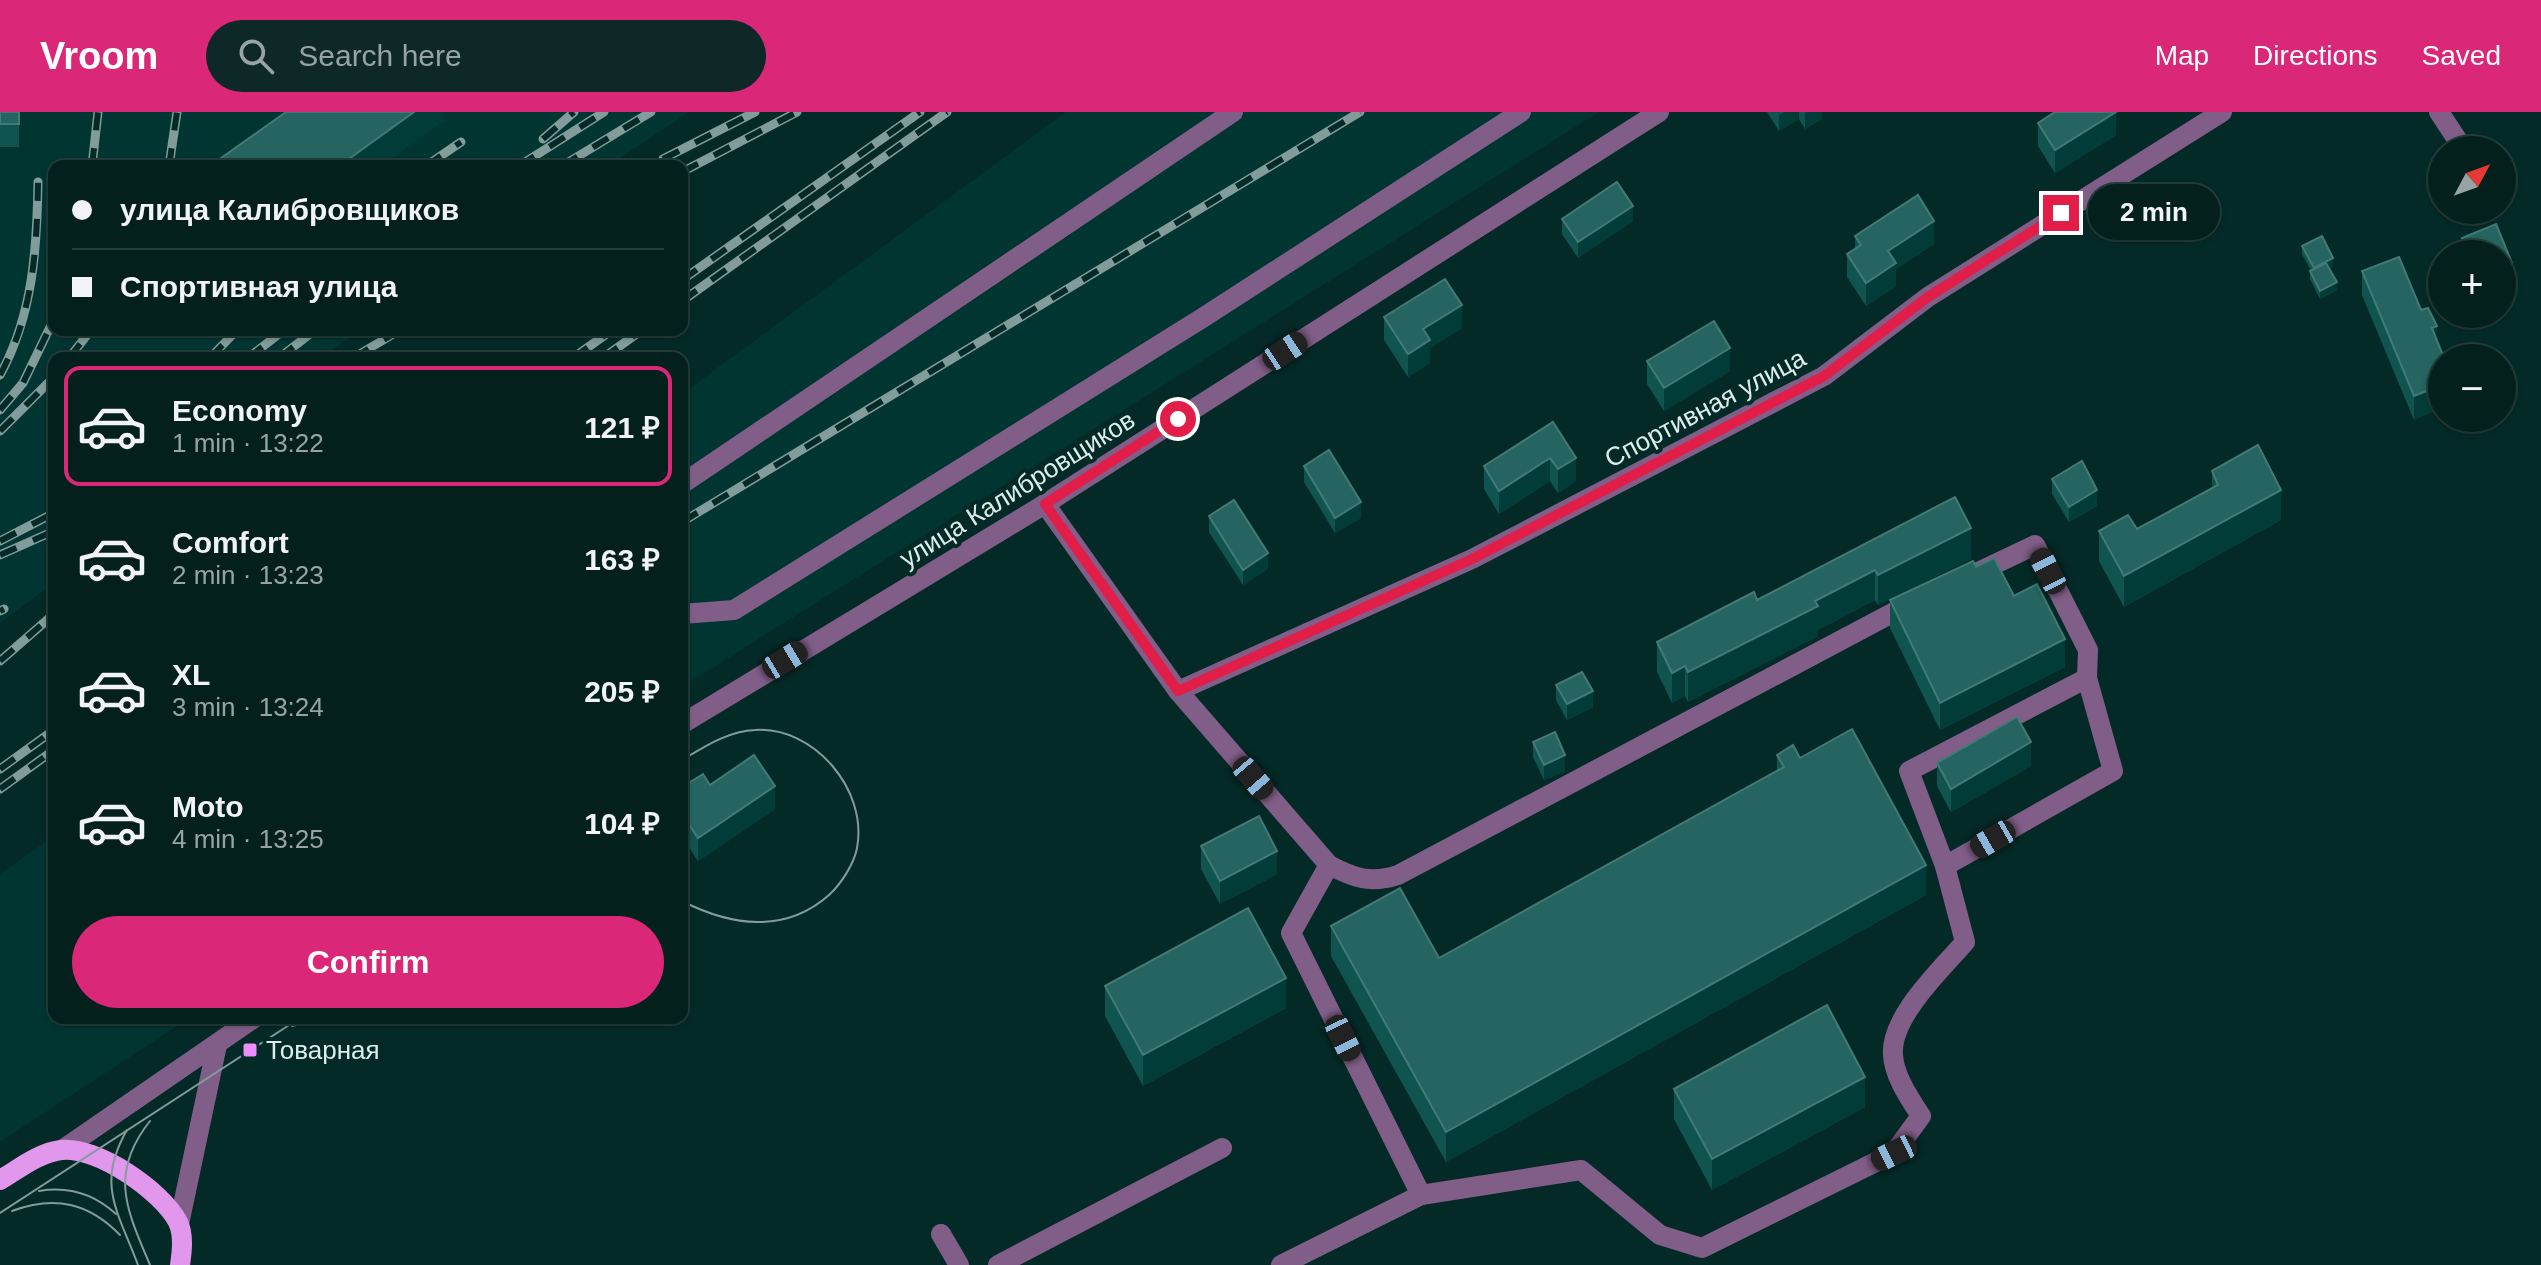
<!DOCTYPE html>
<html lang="en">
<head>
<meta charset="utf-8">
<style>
	:root { --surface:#03201d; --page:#0d2826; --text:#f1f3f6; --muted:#97a3a4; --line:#243e3b; --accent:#db2777 }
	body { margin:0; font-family:Arial,sans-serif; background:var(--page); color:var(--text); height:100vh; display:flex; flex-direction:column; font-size:30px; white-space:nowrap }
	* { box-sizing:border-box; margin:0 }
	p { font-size:26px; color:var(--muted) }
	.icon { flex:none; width:44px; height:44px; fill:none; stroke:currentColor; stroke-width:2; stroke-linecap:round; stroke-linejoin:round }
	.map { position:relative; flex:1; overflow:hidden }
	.drawer { position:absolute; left:48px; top:240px; width:640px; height:672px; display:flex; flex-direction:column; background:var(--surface); border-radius:16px; box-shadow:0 2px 6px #0004,0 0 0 2px var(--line) }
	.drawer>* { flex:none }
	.banner { position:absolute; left:48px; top:48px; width:640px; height:176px; border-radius:16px; box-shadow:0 2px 6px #0004,0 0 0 2px var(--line); display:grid; align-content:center; height:176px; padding:0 24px; background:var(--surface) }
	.needle { width:52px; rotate:49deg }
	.buttons { position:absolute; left:2428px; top:24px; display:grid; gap:16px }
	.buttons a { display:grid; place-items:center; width:88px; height:88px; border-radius:50%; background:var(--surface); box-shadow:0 2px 6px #0004,0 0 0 2px var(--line); font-size:40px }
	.end { position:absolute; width:36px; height:36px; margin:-18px; border:10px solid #e11d48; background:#fff; box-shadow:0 0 0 4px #fff }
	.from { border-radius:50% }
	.bubble { position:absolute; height:56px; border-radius:28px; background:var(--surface); box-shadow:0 2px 6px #0004,0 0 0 2px var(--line); font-size:26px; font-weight:600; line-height:56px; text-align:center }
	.car { position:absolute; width:24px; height:48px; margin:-24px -12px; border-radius:10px; box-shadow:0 0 6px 2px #0007; background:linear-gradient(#222 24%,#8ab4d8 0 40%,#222 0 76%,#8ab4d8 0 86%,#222 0) }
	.banner b { display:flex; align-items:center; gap:28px; height:76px; font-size:30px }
	.banner b+b { border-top:2px solid var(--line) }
	.banner i { width:20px; height:20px; background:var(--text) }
	ul { padding:14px 0 0; list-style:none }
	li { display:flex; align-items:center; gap:24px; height:120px; margin:0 16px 12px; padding:0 8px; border:4px solid transparent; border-radius:16px }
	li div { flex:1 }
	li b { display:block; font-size:30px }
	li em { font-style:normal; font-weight:600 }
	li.on { border-color:var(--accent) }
	li>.icon { width:72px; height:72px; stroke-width:1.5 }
	.primary-button { display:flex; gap:16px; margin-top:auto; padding:16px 24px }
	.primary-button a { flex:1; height:92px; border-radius:48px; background:var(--accent); color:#fff; font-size:32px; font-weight:600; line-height:92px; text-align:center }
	header { display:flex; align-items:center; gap:48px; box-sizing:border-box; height:112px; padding:0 40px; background:var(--accent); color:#fff }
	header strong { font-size:38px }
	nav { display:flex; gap:44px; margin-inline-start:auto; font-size:28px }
	.search { width:560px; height:72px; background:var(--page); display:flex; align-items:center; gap:20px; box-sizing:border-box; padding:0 28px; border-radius:44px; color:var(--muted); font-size:30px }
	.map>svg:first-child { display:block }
	.built { fill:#003532 }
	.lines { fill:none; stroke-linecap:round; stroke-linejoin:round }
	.minor { stroke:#815e87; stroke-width:20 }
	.major { stroke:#e097ec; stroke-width:20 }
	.tram { stroke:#819c9a; stroke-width:2 }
	.rail-casing { stroke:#819c9a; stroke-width:9 }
	.rail { stroke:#042a27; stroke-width:6; stroke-dasharray:18; stroke-linecap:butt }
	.wall { fill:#0f544f }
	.shaded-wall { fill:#023c38 }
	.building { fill:#256460; stroke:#427a76; stroke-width:2 }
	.route { stroke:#e11d48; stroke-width:10 }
	.poi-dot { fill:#eb8dfb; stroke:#042a27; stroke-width:3 }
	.labels { text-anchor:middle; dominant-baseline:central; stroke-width:8; stroke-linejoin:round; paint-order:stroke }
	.street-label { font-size:26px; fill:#dbeeec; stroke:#042a27 }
	.poi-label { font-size:26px; fill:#dbeeec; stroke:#042a27; text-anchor:start }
</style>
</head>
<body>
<header>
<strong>Vroom</strong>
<div class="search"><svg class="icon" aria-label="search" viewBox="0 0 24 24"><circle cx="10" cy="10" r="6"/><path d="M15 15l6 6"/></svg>Search here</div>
<nav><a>Map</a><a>Directions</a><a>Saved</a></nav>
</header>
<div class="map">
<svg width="2541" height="1153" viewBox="0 0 2541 1153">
	<rect width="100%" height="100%" fill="#042a27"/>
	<g class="built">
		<polygon points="0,0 689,0 608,54 54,54 54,218 361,218 319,246 54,246 54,471 0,511"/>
		<polygon points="1066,0 1599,0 682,575 682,282"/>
		<polygon points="54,724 54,906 189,906 0,1030 0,762"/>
	</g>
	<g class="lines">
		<g class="minor">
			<polyline points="2439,0 2464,38"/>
			<polyline points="682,372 1233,0"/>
			<path d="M1045 392 1178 579 1329 753C1354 766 1370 772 1398 763L1913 490"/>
			<polyline points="682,502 734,498 1204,205 1521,0"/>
			<polyline points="1178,579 1472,447 1824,264 1928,185 2222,0"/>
			<polyline points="682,612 1045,392 1659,0"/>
			<polyline points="1945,754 2113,659 2087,566"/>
			<polyline points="62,1038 254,906"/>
			<path d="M1421 1083 1581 1058 1660 1123 1702 1136 1894 1041 1921 1004C1910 987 1894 964 1893 943 1890 905 1941 858 1965 830L1945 754 1909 659 2087 566 2088 538 2035 433 1974 462"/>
			<polyline points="179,1112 217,933"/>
			<polyline points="941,1122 959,1153"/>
			<polyline points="998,1153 1222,1036"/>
			<polyline points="1281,1153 1421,1083 1291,821 1329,753"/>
		</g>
		<path class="major" d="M0 1068C19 1057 38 1041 61 1038 97 1034 162 1079 178 1110 184 1123 182 1139 180 1153"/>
		<g class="tram">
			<path d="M682 648C704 635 728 619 755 618 814 614 868 678 857 736 854 752 841 772 829 783 785 822 731 814 682 789"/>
			<polyline points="292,914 325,906"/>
			<path d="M127 1018C95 1073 119 1101 138 1153"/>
			<path d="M39 1079C68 1074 94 1082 116 1102"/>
			<path d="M12 1099C55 1083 89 1091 120 1123"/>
			<polyline points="0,1101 300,906"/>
			<path d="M150 1153C127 1098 108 1062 150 1009"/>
		</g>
		<defs>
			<g id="rail">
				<polyline points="543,27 574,0"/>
				<polyline points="663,47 755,0"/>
				<polyline points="92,54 98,0"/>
				<polyline points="169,54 177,0"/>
				<polyline points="426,54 461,30"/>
				<polyline points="519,54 604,0"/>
				<polyline points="562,54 651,0"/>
				<polyline points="682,60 797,0"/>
				<polyline points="682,168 920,0"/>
				<polyline points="682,189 947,0"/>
				<polyline points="69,246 91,218"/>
				<polyline points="210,246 237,218"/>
				<polyline points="248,246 284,218"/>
				<polyline points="279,246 315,218"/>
				<polyline points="353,246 400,218"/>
				<polyline points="573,246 612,218"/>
				<polyline points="603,246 642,218"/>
				<path d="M0 263C33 203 37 137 38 70"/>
				<polyline points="0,298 23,271 54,207"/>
				<polyline points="0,319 54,265"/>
				<polyline points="682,410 1360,0"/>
				<polyline points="0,429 54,401"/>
				<polyline points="0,443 54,419"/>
				<polyline points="0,499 4,497"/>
				<polyline points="0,549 54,502"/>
				<polyline points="0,657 54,618"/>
				<polyline points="0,677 54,638"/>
			</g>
		</defs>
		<use href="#rail" class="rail-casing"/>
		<use href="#rail" class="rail"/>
	</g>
	<g class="wall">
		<rect x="0" y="0" width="19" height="35"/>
		<polygon points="1767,0 1822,0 1822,7 1805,17 1799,7 1779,19"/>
		<polygon points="2038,11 2116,23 2055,61 2038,34"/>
		<polygon points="1562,107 1633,109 1578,146 1562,122"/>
		<polygon points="2496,112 2512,151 2512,167 2502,171 2502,142 2463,142 2462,126"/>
		<polygon points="1855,124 1934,132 1896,157 1896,174 1866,194 1847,165 1847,142 1855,137"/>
		<polygon points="2302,134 2333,154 2329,156 2337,178 2320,187 2310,167 2310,159 2311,159 2302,142"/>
		<polygon points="2362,159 2421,198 2414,308 2362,183"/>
		<polygon points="1384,205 1462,216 1430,236 1430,251 1408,265 1384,228"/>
		<polygon points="1647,249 1730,259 1664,299 1647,272"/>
		<polygon points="1553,310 1576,369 1558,381 1550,369 1499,402 1484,377 1484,354"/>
		<polygon points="1304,354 1361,406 1335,421 1304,370"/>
		<polygon points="2212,359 2281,408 2124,495 2099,449 2099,419 2137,417 2212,377"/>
		<polygon points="2052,367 2097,394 2069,410 2052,382"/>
		<polygon points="1955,385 1971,447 1878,493 1875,488 1818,518 1818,524 1688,590 1685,584 1672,591 1657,560 1657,530 1757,488"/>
		<polygon points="1209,404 1268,457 1243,473 1209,420"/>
		<polygon points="1976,455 2014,484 2065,555 1940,618 1890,516 1890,488"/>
		<polygon points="1556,573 1593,595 1567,608 1556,588"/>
		<polygon points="1533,630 1565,659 1544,668 1533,645"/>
		<polygon points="1777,643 1800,646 1926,783 1446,1050 1331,844 1331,814 1439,846 1777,659"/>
		<polygon points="1937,651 2031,654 1951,700 1937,674"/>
		<polygon points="710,673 775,697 698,749 682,725 682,675"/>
		<polygon points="1201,734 1277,762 1220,792 1201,757"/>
		<polygon points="1105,874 1286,896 1143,974 1105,904"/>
		<polygon points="1674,977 1865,995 1712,1078 1674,1007"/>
	</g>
	<g class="shaded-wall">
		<polygon points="414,0 443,0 443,9 381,54 339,54"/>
		<polygon points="1784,0 1799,0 1799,7 1779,19 1779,3"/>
		<polygon points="1807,0 1822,0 1822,7 1805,17 1805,1"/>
		<polygon points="2116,0 2116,23 2055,61 2055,38"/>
		<polygon points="1633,94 1633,109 1578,146 1578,130"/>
		<polygon points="1934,109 1934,132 1896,157 1896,174 1866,194 1866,171 1888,139"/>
		<polygon points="2333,146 2333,154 2314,164 2314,156"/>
		<polygon points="2512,151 2512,167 2502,171 2502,155"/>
		<polygon points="2337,170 2337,178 2320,187 2320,179"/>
		<polygon points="1462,193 1462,216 1430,236 1430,251 1408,265 1408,242 1423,217"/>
		<polygon points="2437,214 2437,237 2432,216"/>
		<polygon points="1730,236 1730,259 1664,299 1664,276"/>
		<polygon points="2442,273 2442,296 2414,308 2414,284"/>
		<polygon points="1550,346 1550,369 1499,402 1499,379"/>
		<polygon points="1576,346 1576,369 1558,381 1558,357"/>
		<polygon points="2097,378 2097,394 2069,410 2069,395"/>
		<polygon points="2281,378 2281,408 2124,495 2124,464"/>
		<polygon points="1361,390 1361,406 1335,421 1335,406"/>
		<polygon points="1971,416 1971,447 1878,493 1878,463"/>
		<polygon points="1268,441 1268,457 1243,473 1243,458"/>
		<polygon points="1875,458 1875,488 1818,518 1818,524 1688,590 1688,560 1815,489"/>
		<polygon points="2065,527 2065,555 1940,618 1940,591"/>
		<polygon points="1685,554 1685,584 1672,591 1672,561"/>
		<polygon points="1593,579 1593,595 1567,608 1567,592"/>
		<polygon points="2031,630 2031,654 1951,700 1951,677"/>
		<polygon points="1565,643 1565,659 1544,668 1544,653"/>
		<polygon points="775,674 775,697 698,749 698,726"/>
		<polygon points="1277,739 1277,762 1220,792 1220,769"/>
		<polygon points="1926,753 1926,783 1446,1050 1446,1020"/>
		<polygon points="1286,866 1286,896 1143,974 1143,943"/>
		<polygon points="1865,965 1865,995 1712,1078 1712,1047"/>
	</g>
	<g class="building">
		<rect x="0" y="0" width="19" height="12"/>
		<polygon points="286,0 414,0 339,54 210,54"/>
		<polygon points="2055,0 2116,0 2055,38 2038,11"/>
		<polygon points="1617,70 1633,94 1578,130 1562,107"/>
		<polygon points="1918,83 1934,109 1888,139 1896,151 1866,171 1847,142 1861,133 1855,124"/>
		<polygon points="2496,112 2512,151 2502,155 2502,142 2469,142 2462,126"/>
		<polygon points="2322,124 2333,146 2314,156 2302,134"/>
		<polygon points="2399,145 2421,198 2428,196 2437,214 2432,216 2444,246 2442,246 2442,273 2414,284 2362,159"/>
		<polygon points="2326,151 2337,170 2320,179 2310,159"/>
		<polygon points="1445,167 1462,193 1423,217 1430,228 1408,242 1384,205"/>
		<polygon points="1714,209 1730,236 1664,276 1647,249"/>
		<polygon points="1553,310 1576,346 1558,357 1550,346 1499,379 1484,354"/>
		<polygon points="2258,333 2281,378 2124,464 2099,419 2128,403 2137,417 2218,373 2212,359"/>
		<polygon points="1329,338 1361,390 1335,406 1304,354"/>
		<polygon points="2082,349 2097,378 2069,395 2052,367"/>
		<polygon points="1955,385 1971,416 1878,463 1875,458 1815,489 1818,494 1688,560 1685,554 1672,561 1657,530 1754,480 1757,488"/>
		<polygon points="1234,388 1268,441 1243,458 1209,404"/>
		<polygon points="1994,446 2014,484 2037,472 2065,527 1940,591 1890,488 1973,449 1976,455"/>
		<polygon points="1582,560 1593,579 1567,592 1556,573"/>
		<polygon points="2017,605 2031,630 1951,677 1937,651"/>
		<polygon points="1852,617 1926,753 1446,1020 1331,814 1400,776 1439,846 1784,655 1777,643 1793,633 1800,646"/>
		<polygon points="1555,620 1565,643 1544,653 1533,630"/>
		<polygon points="754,643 775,674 698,726 682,702 682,675 703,662 710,673"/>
		<polygon points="1259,704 1277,739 1220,769 1201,734"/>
		<polygon points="1248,796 1286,866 1143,943 1105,874"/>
		<polygon points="1827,893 1865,965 1712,1047 1674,977"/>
	</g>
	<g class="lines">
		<polyline class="route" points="1178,307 1045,392 1178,579 1472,447 1824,264 1928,185 2061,101"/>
	</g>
	<rect class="poi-dot" x="242" y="930" width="16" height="16" rx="4"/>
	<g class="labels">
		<g class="street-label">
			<text transform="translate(1705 296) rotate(-28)">Спортивная улица</text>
			<text transform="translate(1017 377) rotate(-32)">улица Калибровщиков</text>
		</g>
		<g class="poi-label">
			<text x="266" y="938">Товарная</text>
		</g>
	</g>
</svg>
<div class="buttons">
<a><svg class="needle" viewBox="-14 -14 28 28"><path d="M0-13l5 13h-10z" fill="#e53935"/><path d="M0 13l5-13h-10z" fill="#97a3a4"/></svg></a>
<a>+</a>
<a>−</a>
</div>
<i class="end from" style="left:1178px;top:307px"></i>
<i class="end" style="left:2061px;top:101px"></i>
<div class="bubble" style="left:2088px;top:72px;width:132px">2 min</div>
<i class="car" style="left:1285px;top:239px;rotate:57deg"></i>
<i class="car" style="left:2048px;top:459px;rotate:333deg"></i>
<i class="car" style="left:785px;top:548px;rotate:59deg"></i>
<i class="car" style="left:1253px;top:666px;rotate:139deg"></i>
<i class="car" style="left:1993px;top:727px;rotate:240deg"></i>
<i class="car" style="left:1343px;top:926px;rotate:154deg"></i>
<i class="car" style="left:1894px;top:1041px;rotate:244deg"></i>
<div class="banner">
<b><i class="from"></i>улица Калибровщиков</b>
<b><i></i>Спортивная улица</b>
</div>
<section class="drawer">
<ul>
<li class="on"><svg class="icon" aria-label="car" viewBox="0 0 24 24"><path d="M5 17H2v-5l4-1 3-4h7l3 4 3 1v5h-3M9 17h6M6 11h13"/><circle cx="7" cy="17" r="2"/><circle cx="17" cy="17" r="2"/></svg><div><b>Economy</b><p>1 min · 13:22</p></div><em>121 ₽</em></li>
<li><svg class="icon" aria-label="car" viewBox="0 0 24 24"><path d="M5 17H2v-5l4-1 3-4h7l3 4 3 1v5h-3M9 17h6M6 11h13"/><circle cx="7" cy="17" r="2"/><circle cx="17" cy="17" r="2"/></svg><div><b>Comfort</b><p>2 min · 13:23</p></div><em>163 ₽</em></li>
<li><svg class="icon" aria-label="car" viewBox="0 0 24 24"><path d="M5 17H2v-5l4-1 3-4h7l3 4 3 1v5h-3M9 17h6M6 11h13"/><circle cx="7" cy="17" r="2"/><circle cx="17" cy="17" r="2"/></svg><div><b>XL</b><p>3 min · 13:24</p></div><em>205 ₽</em></li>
<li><svg class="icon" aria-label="car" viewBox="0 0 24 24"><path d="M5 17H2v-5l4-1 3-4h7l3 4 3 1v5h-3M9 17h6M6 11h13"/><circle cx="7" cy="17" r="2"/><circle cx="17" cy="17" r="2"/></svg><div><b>Moto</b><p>4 min · 13:25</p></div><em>104 ₽</em></li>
</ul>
<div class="primary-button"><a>Confirm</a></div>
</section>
</div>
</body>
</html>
